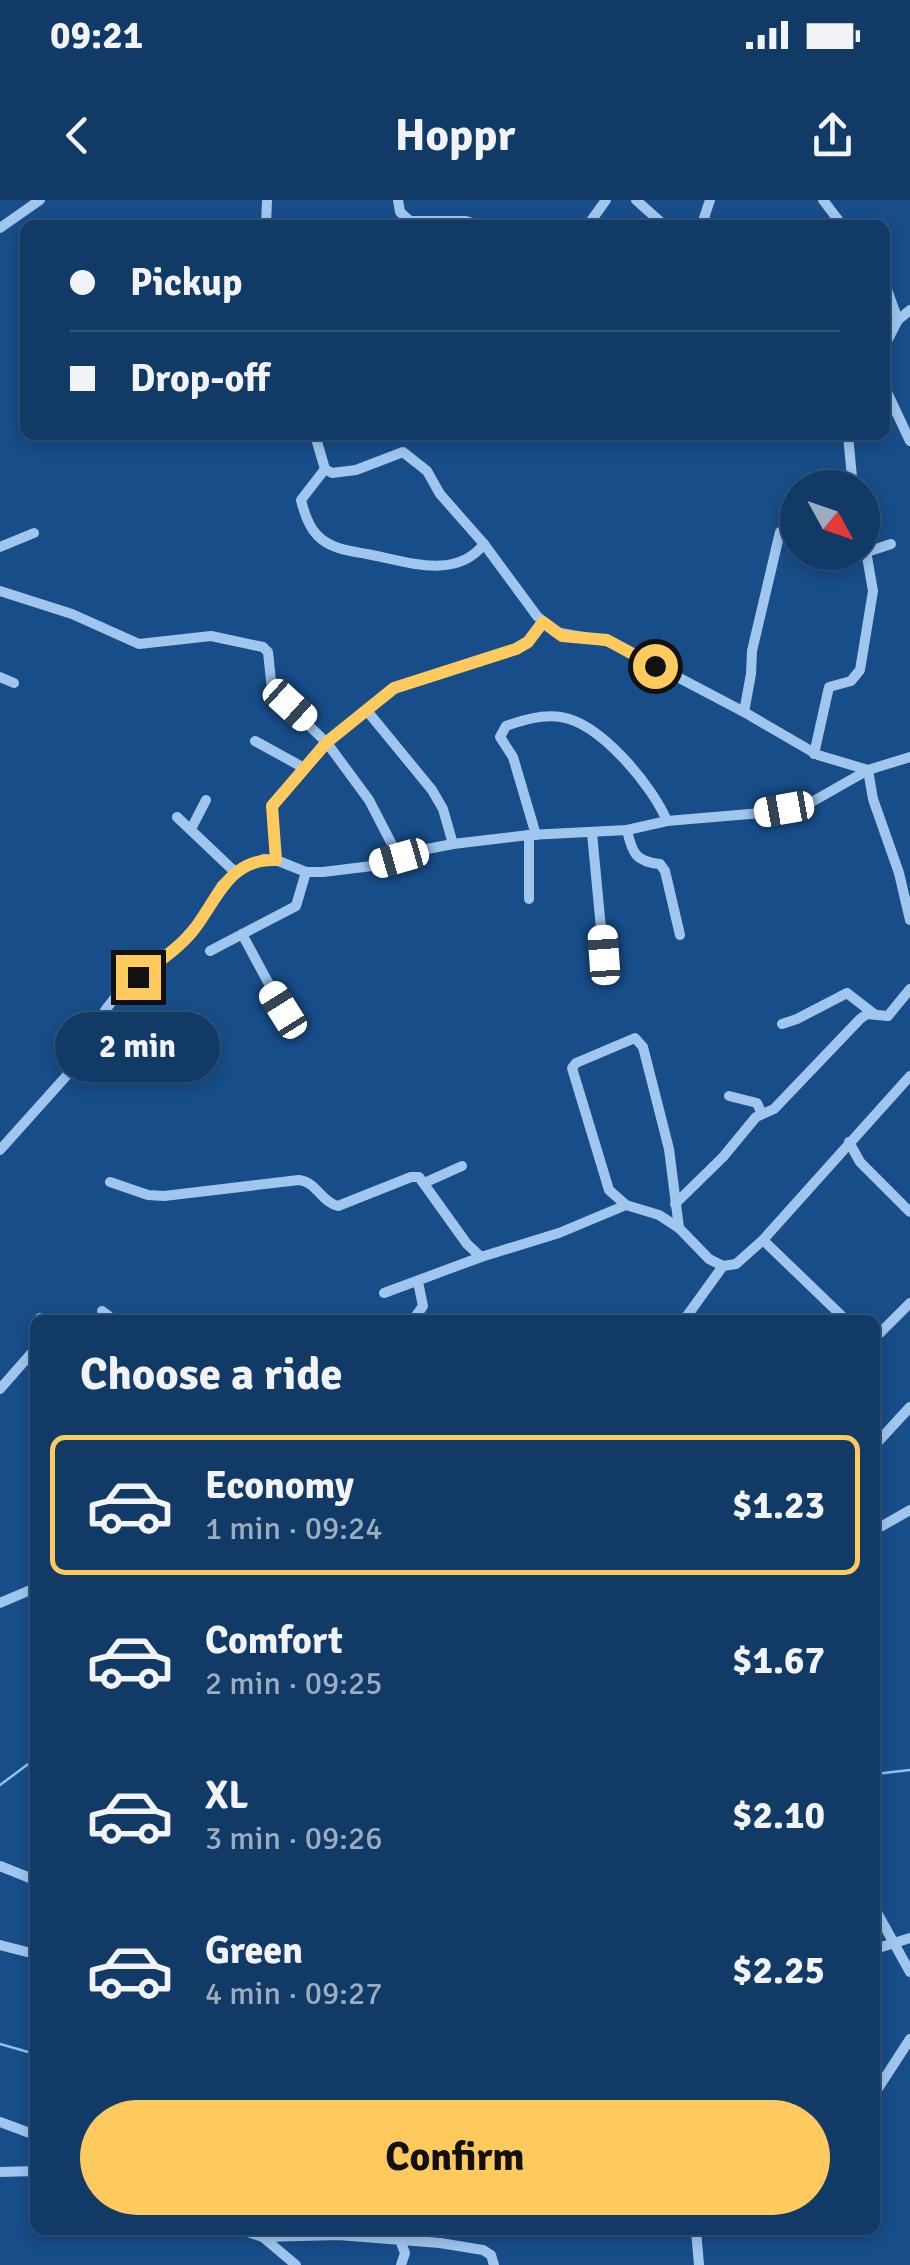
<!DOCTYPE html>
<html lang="en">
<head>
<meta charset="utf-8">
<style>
	:root { --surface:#113a67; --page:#1a416d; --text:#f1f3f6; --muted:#9cadc0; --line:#30547b; --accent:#ffca5d }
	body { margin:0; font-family:Signika,sans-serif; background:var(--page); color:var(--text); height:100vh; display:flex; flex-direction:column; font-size:38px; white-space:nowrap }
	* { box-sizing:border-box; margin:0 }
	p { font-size:32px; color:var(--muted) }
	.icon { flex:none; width:55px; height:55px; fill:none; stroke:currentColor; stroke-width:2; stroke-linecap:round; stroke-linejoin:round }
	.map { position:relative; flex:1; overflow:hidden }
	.side { position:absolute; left:30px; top:1115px; width:850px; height:920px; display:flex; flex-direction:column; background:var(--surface); border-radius:15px; box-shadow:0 5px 15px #0003,0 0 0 2px var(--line) }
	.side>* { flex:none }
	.banner { position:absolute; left:20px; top:20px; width:870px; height:220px; border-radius:15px; box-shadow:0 5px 15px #0003,0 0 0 2px var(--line); display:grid; align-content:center; height:220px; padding:0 50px; background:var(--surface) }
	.needle { width:65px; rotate:130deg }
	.controls { position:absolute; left:780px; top:270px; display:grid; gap:20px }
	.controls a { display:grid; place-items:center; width:100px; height:100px; border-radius:50%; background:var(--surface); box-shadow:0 5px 15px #0003,0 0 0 2px var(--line); font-size:50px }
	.end { position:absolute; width:45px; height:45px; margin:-22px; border:12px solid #ffca5d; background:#111; box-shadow:0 0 0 5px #111 }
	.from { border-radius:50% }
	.bubble { position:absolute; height:70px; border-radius:35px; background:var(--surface); box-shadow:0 5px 15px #0003,0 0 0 2px var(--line); font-size:32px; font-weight:700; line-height:70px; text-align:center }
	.car { position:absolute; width:30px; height:60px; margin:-30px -15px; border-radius:12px; box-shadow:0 0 8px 2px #0007; background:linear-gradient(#fff 24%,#345 0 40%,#fff 0 76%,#345 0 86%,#fff 0) }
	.banner b { display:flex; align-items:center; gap:35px; height:95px; font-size:38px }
	.banner b+b { border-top:2px solid var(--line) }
	.banner i { width:25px; height:25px; background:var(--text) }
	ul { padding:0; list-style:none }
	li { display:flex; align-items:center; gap:30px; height:140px; margin:0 20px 15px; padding:0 30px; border:5px solid transparent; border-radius:15px }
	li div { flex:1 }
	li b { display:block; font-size:38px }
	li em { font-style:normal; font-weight:700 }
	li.on { border-color:var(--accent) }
	li>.icon { width:90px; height:90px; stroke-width:1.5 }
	h2 { padding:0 50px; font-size:45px; line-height:120px }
	.button { display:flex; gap:20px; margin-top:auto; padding:20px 50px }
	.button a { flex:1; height:115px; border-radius:60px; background:var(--accent); color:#111; font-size:40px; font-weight:700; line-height:115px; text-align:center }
	.status { display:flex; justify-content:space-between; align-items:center; height:70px; padding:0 50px; background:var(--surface); direction:ltr }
	.status svg { height:28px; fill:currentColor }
	header { display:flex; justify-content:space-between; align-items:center; height:130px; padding:0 50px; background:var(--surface); font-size:45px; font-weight:700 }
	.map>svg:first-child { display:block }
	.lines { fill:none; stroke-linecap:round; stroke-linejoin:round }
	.stream { stroke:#92c1f1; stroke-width:2.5 }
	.minor { stroke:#a0c6ee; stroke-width:10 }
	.route { stroke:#ffca5d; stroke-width:12 }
</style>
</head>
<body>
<div class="status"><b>09:21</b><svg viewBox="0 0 49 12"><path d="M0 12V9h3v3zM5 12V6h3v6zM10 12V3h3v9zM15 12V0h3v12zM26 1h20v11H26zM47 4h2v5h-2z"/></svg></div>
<header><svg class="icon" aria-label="back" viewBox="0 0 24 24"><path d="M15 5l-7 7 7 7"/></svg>Hoppr<svg class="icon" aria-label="share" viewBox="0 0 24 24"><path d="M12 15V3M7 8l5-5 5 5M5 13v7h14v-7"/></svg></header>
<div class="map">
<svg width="910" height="2065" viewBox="0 0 910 2065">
	<rect width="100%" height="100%" fill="#174d89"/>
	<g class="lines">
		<g class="stream">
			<polyline points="875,1574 910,1570"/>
			<polyline points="0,1585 35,1559"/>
			<polyline points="0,1844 35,1854"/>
		</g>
		<g class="minor">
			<polyline points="398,0 400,12 410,21 466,21 480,25"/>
			<polyline points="636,0 664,25"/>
			<polyline points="823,0 842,25"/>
			<polyline points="266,25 267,0"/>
			<polyline points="588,25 606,0"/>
			<polyline points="709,25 704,18 710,0"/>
			<polyline points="0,28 40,0"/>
			<polyline points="885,84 898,120"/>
			<polyline points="885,145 898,120 910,110"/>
			<polyline points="885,188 910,241"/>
			<polyline points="315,235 325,269 332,273 356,270 403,252 427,271 440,294 484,344 537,416 555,432 611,442 744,512 818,555 868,570 910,557"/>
			<polyline points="848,235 853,288"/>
			<path d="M325 269 301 300C304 312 308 326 317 335 330 349 350 351 367 354 406 361 455 381 484 344"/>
			<polyline points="0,347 34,333"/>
			<polyline points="867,352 891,344"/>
			<polyline points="0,391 72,414 139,444 211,436 263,447 268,452 272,490 327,543 369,600 399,658"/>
			<polyline points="0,477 14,483"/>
			<polyline points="368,512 432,590 443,609 453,644"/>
			<polyline points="744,512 751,474 752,451 780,332"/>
			<polyline points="255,541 304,568"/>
			<polyline points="814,554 829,487 851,481 860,470 873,391 862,328"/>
			<polyline points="177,617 235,672"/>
			<polyline points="191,629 206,600"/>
			<path d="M627 630C632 653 636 662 660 664L665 671 680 735"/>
			<polyline points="592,633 605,771"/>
			<polyline points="529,635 529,699"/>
			<path d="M536 635 513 557 500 537 506 526C522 520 544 514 561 517 601 523 653 587 667 621"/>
			<polyline points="276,660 272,605 327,543 394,488 516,449 528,442 543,422"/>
			<polyline points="242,734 283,810"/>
			<polyline points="210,751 296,706 306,672"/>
			<polyline points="782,824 797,819 847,793 874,814"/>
			<polyline points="729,896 757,903 761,912"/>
			<polyline points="849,942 860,962 910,1012"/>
			<polyline points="0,950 69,873 106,809 121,790 179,745 200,721 222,685 243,667 264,659 276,660 306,672 323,672 372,666 417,651 453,644 529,635 627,630 667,621 761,613 810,603 868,570 873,599 899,673 910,720"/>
			<path d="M110 982 148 995 164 996 299 980C317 982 321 1002 338 1006L411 977H419L467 1044 481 1057"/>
			<polyline points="424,983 462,966"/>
			<polyline points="675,1004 723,957 756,917 774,909 860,819 867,814 888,816 910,789"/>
			<polyline points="626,1005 609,990 572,868 576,863 635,838 643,847 669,949 679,1028"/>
			<polyline points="763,1040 846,1120"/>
			<polyline points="384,1093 481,1057 559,1033 626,1005 659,1015 679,1028 709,1059 723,1066 736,1064 763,1040 910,876"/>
			<polyline points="102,1111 114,1120"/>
			<polyline points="40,1118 41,1120"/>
			<polyline points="413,1120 423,1106 418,1082"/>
			<polyline points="684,1120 723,1066"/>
			<polyline points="875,1138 910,1103"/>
			<polyline points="0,1189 35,1149"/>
			<polyline points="875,1245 910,1207"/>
			<polyline points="875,1330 910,1310"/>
			<polyline points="0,1403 35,1388"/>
			<polyline points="0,1666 35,1680"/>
			<polyline points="875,1709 910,1772"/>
			<polyline points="0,1745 35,1754"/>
			<polyline points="875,1749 910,1738"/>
			<polyline points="875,1893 910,1839"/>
			<polyline points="0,1922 35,1935"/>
			<polyline points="0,1972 35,1971"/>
			<polyline points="241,2030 263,2037 338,2035 440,2043 483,2050 491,2055 494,2065"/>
			<polyline points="696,2030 699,2065"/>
			<polyline points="264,2038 296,2065"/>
			<polyline points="400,2040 405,2053 401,2065"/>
		</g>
	</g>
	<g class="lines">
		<path class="route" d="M138 777C156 763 177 750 192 732 217 701 228 658 276 660L272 606 327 542 394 488 516 449 528 442 543 422 562 436 607 440 655 466"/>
	</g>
</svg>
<div class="controls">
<a><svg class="needle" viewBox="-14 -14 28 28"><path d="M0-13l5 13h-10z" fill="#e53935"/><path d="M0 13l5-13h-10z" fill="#9cadc0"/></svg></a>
</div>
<i class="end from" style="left:655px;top:466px"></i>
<i class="end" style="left:138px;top:777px"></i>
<div class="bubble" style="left:55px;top:812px;width:165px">2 min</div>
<i class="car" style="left:290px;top:505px;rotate:132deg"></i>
<i class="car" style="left:784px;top:609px;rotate:260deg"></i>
<i class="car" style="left:399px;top:658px;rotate:254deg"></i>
<i class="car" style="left:604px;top:755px;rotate:356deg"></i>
<i class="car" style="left:283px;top:810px;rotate:328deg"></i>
<div class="banner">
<b><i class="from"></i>Pickup</b>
<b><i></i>Drop-off</b>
</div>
<section class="side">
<h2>Choose a ride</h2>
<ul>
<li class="on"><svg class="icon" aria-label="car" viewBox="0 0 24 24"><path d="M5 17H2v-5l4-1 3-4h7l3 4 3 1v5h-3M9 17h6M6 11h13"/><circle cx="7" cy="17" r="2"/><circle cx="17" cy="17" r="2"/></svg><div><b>Economy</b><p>1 min · 09:24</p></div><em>$1.23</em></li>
<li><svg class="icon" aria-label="car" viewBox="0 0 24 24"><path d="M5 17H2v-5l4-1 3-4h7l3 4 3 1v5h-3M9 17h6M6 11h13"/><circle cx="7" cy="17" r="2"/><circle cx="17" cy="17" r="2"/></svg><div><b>Comfort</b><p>2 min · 09:25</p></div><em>$1.67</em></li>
<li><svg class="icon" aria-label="car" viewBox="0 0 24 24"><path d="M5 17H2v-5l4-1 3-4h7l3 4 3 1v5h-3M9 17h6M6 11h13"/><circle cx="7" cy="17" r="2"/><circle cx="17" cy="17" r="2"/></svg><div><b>XL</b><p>3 min · 09:26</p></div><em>$2.10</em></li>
<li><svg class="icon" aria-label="car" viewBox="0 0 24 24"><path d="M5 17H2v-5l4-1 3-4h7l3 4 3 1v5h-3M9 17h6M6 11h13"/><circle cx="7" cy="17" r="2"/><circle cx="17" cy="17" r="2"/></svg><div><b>Green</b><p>4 min · 09:27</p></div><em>$2.25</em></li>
</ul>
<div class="button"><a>Confirm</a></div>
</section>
</div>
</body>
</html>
